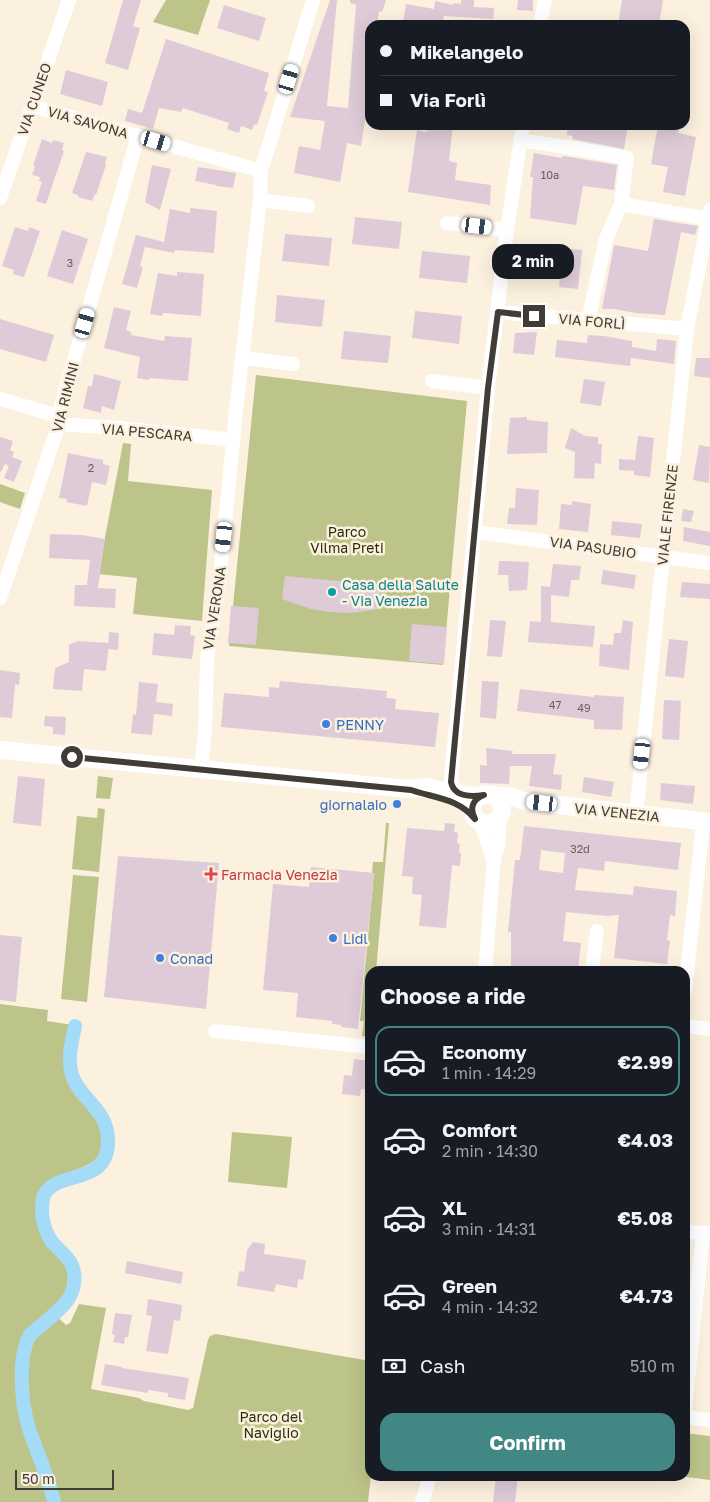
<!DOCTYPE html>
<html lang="en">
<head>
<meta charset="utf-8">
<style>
	:root { --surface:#171b24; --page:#242831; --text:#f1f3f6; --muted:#9ea1a6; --line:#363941; --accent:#418885 }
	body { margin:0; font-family:"Golos Text",sans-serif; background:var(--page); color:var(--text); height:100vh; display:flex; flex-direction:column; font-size:19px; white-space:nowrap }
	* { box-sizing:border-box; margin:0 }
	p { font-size:16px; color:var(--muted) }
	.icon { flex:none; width:28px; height:28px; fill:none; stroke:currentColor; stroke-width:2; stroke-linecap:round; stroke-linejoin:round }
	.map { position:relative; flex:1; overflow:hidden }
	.sheet { position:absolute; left:365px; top:966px; width:325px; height:515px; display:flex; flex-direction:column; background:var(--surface); border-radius:15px; box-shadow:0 5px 20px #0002 }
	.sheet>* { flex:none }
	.top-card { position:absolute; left:365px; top:20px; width:325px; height:110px; border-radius:15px; box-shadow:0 5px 20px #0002; display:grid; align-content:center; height:110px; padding:0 15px; background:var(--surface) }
	.scale { position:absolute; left:15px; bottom:12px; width:99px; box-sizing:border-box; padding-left:5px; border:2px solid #413c35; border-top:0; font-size:14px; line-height:18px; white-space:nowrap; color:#413c35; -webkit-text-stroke:4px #fcf0df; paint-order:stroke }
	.end { position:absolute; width:22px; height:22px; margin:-11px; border:6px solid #413c35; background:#fff; box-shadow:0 0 0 2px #fff }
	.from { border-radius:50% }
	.bubble { position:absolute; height:35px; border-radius:15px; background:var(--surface); box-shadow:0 5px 20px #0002; font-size:16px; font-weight:700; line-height:35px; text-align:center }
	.car { position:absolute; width:15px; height:30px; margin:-15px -8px; border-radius:6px; box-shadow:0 0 4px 1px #0007; background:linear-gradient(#fff 24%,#345 0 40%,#fff 0 76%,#345 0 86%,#fff 0) }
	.top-card b { display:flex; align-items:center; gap:18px; height:48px; font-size:19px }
	.top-card b+b { border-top:1px solid var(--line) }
	.top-card i { width:12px; height:12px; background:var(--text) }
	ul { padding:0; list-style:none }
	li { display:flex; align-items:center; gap:15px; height:70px; margin:0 10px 8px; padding:0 5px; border:2px solid transparent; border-radius:15px }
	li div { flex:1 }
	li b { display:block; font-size:19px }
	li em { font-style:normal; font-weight:700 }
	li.current { border-color:var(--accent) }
	li>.icon { width:45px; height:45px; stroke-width:1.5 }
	h2 { padding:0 15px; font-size:22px; line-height:60px }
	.pay { display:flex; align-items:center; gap:12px; height:55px; padding:0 15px; font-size:19px }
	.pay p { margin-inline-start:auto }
	.cta { display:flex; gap:10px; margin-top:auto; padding:10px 15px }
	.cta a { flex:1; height:58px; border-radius:15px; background:var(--accent); color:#fff; font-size:20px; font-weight:700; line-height:58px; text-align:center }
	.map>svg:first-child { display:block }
	.green { fill:#bdc48a }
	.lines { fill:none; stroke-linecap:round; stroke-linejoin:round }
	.canal { stroke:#a4dcf8; stroke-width:14 }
	.building { fill:#decbd7; fill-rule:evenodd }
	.minor { stroke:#fff; stroke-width:14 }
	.tertiary { stroke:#fff; stroke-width:18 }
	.route { stroke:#413c35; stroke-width:6 }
	.culture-dot { fill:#0f9aa8; stroke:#fcf0df; stroke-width:2 }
	.shop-dot { fill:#3f7fe0; stroke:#fcf0df; stroke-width:2 }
	.health-dot { fill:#e0444e; stroke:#fcf0df; stroke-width:2 }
	.labels { text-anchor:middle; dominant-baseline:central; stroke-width:5; stroke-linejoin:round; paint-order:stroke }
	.number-label { font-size:11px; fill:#68605e }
	.street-label { font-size:14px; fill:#413c35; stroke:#fcf0df }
	.park-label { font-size:14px; fill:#2a2d05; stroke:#fcf0df }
	.culture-label { font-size:14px; fill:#0d838f; stroke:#fcf0df; text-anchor:start }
	.shop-label { font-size:14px; fill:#366cbe; stroke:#fcf0df; text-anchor:start }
	.health-label { font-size:14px; fill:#be3a42; stroke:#fcf0df; text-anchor:start }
</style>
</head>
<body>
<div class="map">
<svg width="710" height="1502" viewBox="0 0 710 1502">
	<rect width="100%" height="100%" fill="#fcf0df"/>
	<g class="green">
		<polygon points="166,0 210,0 198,35 153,22"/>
		<polygon points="256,375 467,401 443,665 229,646"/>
		<polygon points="123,443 131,444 128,481 212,490 202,621 133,614 137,578 98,574"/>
		<polygon points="0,484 25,493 20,509 0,502"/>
		<polygon points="98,776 113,778 110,799 96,798"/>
		<polygon points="98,808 105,809 99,872 72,869 77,816 97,818"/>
		<polygon points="386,823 389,823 376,971 370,971 370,1032 369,1037 362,1036 364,1021 360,1021 374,873 372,873 373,862 383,862"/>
		<polygon points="73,875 99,877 87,1002 61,999"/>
		<path d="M0 1004 48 1010 47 1021 73 1025C63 1054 59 1078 82 1103 92 1113 102 1121 103 1137 105 1183 41 1160 37 1203 35 1217 39 1232 46 1243 51 1251 58 1256 64 1263 79 1283 66 1299 51 1311L66 1325 70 1323 79 1304 106 1308 91 1389 139 1398 144 1401 188 1410 193 1408 208 1340 210 1336 216 1334 370 1361 371 1476 368 1502H0Z"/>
		<polygon points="232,1132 292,1137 287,1188 228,1182"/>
		<polygon points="685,1433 710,1436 710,1480 679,1476 685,1476"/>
	</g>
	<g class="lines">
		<path class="canal" d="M54 1502C49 1477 37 1453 29 1429 23 1409 21 1389 22 1368 23 1357 24 1345 30 1335 43 1323 59 1313 69 1298 76 1286 77 1270 68 1259 63 1252 55 1247 50 1239 46 1232 43 1223 42 1214 42 1208 42 1201 44 1195 57 1169 109 1187 108 1140 108 1109 80 1100 72 1075 67 1059 72 1041 75 1026"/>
	</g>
	<g class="building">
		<polygon points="123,0 141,0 133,26 140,28 128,70 105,63"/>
		<polygon points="330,0 337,0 327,106 348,108 356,5 350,3 350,0 386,0 382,12 379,11 377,25 370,25 370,90 361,146 347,143 340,182 294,173 299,146 320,150 325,121 290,117"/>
		<polygon points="461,0 474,0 474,7 494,8 493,19 444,16 442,25 403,22 406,4 434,9 435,1 453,5 453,3 461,4"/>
		<polygon points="518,0 533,0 533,11 517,10"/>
		<polygon points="622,0 663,0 659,25 618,25"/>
		<polygon points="224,5 266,18 259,41 217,28"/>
		<polygon points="166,39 269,73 264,91 268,92 257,125 254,124 252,130 241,126 239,133 227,129 229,123 183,108 181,112 159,108 153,129 125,121 128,109 142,113"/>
		<polygon points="66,70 108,82 102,106 60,94"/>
		<polygon points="428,125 453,125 449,161 457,163 455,180 491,185 490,205 408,192 417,130 427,132"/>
		<polygon points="568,125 628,125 624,149 572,139 573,136 567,135"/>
		<polygon points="658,125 680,125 678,133 696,137 685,196 663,192 668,167 651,164"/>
		<polygon points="42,139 52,143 53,140 64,143 62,150 64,151 46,204 36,201 42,182 39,181 40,177 32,175 35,166 33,166"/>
		<polygon points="86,152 107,157 105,164 106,165 96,195 95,194 92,201 78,197 78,195 72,193"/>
		<polygon points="534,153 562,158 562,156 570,157 617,165 614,190 583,186 576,225 530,218 533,177 530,177"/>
		<polygon points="152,165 171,169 160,210 145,202"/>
		<polygon points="198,167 236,173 233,188 216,186 216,185 195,181"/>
		<polygon points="190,208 217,211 214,253 175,250 174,253 145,247 140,266 143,267 137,288 122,284 136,235 164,242 170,209 190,213"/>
		<polygon points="355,217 402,222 399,249 352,244"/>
		<polygon points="654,219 698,226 695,235 681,232 665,315 636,313 614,309 602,309 614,245 648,251"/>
		<polygon points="15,227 28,231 29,227 40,231 24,277 13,274 14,270 2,266"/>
		<polygon points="62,230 88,239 73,284 47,276"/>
		<polygon points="285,234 332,238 329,266 282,261"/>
		<polygon points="541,246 582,250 578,289 559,287 561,266 539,264"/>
		<polygon points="422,251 470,256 467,283 419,278"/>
		<polygon points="177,272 204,274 201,316 163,313 162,316 150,314 158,273 177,276"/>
		<polygon points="277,295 325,300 322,327 275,322"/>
		<polygon points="114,307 131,311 126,330 131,332 131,335 164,341 165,336 192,338 188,381 149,378 149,380 137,378 140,357 104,348"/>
		<polygon points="415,311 462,316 459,344 412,338"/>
		<polygon points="0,319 54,335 46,362 0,349"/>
		<polygon points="344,331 391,336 388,363 341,359"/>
		<polygon points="537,332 534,355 513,353 515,333"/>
		<polygon points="588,335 604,336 632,341 632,347 656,351 657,339 676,341 674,364 631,358 630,366 555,357 557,340 587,343"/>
		<polygon points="696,358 710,358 710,378 694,376"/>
		<polygon points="94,374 121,381 114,410 102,406 101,413 83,408 88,386 92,386"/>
		<polygon points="584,379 605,382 601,406 580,403"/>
		<polygon points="527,417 527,420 548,422 547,453 507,454 510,418"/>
		<polygon points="571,428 585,436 598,437 598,444 602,444 601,464 595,463 594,479 574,478 575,452 565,448"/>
		<polygon points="638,436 654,438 650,477 634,475 634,471 619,470 619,459 635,460"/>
		<polygon points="0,437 13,441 10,450 14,452 12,457 22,461 14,482 4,478 9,466 5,464 0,473"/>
		<polygon points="699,445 710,447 709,483 693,480"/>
		<polygon points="68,453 103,460 103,464 110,466 106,485 92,482 87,506 66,502 67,499 59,498"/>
		<polygon points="516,488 539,490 537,525 507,524 509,508 515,508"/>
		<polygon points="572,501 591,504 588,532 559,529 561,504 572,505"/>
		<polygon points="683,509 694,511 691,522 681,521"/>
		<polygon points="612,521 642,524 640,538 611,535"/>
		<polygon points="684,527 710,532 710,546 683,541"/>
		<polygon points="50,534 82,535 105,539 98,588 116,589 115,608 74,606 75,585 87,585 90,560 49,558"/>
		<polygon points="499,561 529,562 527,590 509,591 508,575 498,575"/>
		<polygon points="553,564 581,566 579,580 571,580 569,597 551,595 551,622 595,626 593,647 528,642 530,621 541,622 541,586 550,587"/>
		<polygon points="603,570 636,575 634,589 601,584"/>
		<polygon points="285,576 381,585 379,609 350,613 331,612 311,609 282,599"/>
		<polygon points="682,582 710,584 710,599 680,597"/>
		<polygon points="231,606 259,608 256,645 228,643"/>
		<polygon points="490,620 506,621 502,657 487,656"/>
		<polygon points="623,620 633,622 629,670 599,666 600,644 613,645 614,633 621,633"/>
		<polygon points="412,624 447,627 444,664 409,661"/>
		<polygon points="175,625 191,626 190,635 195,636 192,659 152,655 154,633 174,635"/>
		<polygon points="109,632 119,633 118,650 108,649"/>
		<polygon points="669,639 688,641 684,678 665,676"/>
		<polygon points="78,641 109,643 106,671 84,669 82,691 53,689 55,668 69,662 69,645"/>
		<polygon points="0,670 20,673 19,685 15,684 12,718 0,717"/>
		<polygon points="280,681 387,691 386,698 396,699 395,709 439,713 435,747 221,727 224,693 269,697 269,687 279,688"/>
		<polygon points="482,681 499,682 496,719 480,717"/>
		<polygon points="139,682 158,684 156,702 173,704 172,716 154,714 152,735 131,733 133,714 136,715"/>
		<polygon points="520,689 594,697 594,695 624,697 622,730 594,729 594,720 517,711"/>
		<polygon points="664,700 681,701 679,740 662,739"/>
		<polygon points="45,716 66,717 65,735 53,734 53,727 44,726"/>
		<polygon points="486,748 513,751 512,754 556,754 553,774 562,775 561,790 529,786 532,766 510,766 509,784 480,783 480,765 487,766"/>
		<polygon points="18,776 45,779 41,826 13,823"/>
		<polygon points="584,777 614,782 611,797 582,792"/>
		<polygon points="661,783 695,786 693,804 660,800"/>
		<polygon points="445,823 455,824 454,832 458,833 457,843 460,844 459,853 461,853 460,866 452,865 446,928 419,926 422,895 412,894 413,877 402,876 407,828 444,831"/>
		<path d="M524 826 681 843 678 870 605 861 604 871 578 868 575 890 633 895 634 886 677 891 675 916 670 915 667 940 670 941 667 964 614 958 619 915 607 916 566 912 563 941 581 943 578 971H511V932H508L515 860H520ZM541 850 565 853 563 873 539 870Z"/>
		<polygon points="118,856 219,863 206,1009 104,997"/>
		<polygon points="311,867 374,873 358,1029 341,1027 341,1025 332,1024 332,1021 296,1017 298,993 263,990 273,884 309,887"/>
		<polygon points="0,935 22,937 16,1002 0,1000"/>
		<polygon points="354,1059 370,1061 370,1090 361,1089 360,1096 342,1094 344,1075 352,1076"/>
		<polygon points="253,1242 265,1244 264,1254 306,1260 303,1280 298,1279 297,1288 276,1284 274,1292 237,1286 239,1271 244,1272 247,1250"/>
		<polygon points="127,1261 183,1272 181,1284 125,1273"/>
		<polygon points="148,1299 182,1305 180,1321 174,1320 168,1354 146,1351 152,1316 146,1315"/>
		<polygon points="115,1313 132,1315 128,1337 125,1337 124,1344 113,1342 115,1335 112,1334"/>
		<polygon points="105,1364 122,1367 122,1368 189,1378 185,1400 168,1397 168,1393 148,1390 148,1393 101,1385"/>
		<polygon points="496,1476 518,1477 515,1502 493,1502"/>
	</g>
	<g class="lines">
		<g class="minor">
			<polyline points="540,25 545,0"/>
			<polyline points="32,106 261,171"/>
			<polyline points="520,140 578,149 627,158 621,204 606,239 588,321"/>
			<polyline points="0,198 69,0"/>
			<polyline points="260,200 308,206"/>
			<polyline points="621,204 710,219"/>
			<polyline points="447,223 507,230"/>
			<polyline points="498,312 687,329"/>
			<polyline points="243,358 293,364"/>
			<polyline points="432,381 488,388"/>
			<polyline points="0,399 58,416"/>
			<polyline points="59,424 132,429 234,440"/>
			<polyline points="475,532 710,563"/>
			<polyline points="0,598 59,424 58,416 138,136"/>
			<polyline points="201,769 205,731 207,658 219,585 236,411 260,200 261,171 313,0"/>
			<polyline points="460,793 453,787 451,778 488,388 507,230 523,125"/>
			<polyline points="636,814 687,329 710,210"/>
			<polyline points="478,821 484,832 493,860"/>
			<polyline points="485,971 494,858 498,847 500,815"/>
			<polyline points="592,971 597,931"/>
			<polyline points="685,990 702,833 704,821"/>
			<polyline points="685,1026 710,1029"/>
			<polyline points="215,1031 370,1047"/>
			<polyline points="685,1232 710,1233"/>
			<polyline points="685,1409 703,1233"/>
			<polyline points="685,1417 710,1420"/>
			<polyline points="422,1502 430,1476"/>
		</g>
		<g class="tertiary">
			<polyline points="0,750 409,789 426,787 470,796 484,795"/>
			<circle cx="487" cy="809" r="15"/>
			<polyline points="490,795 513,797 523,801 710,822"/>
		</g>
	</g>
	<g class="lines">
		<path class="route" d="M72 757 411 790C434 798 458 798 475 819 469 808 473 799 484 795 471 797 454 797 451 782L488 388 498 312 534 316"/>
	</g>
	<circle class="culture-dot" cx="332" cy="592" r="5"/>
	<g class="shop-dot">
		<circle cx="326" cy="724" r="5"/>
		<circle cx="397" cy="804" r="5"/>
		<circle cx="333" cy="938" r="5"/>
		<circle cx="160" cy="958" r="5"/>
	</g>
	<path class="health-dot" d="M208.5 866.5h5v5h5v5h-5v5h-5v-5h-5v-5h5z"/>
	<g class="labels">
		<g class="number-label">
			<text x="550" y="174">10a</text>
			<text x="70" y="262">3</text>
			<text x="91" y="467">2</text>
			<text x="555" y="704">47</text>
			<text x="584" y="707">49</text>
			<text x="580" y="848">32d</text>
		</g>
		<g class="street-label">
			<text transform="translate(34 99) rotate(-71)">VIA CUNEO</text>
			<text transform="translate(88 122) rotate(16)">VIA SAVONA</text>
			<text transform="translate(592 321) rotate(5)">VIA FORLÌ</text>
			<text transform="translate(65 397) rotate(-76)">VIA RIMINI</text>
			<text transform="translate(147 432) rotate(5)">VIA PESCARA</text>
			<text transform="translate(667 515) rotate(-84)">VIALE FIRENZE</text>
			<text transform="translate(593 547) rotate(8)">VIA PASUBIO</text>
			<text transform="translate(214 608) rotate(-81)">VIA VERONA</text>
			<text transform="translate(617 812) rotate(6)">VIA VENEZIA</text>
		</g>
		<g class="park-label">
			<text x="347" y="531">Parco<tspan x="347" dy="16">Vilma Preti</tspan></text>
			<text x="271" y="1416">Parco del<tspan x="271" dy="16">Naviglio</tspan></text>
		</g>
		<g class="culture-label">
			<text x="342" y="584">Casa della Salute<tspan x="342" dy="16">- Via Venezia</tspan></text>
		</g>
		<g class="shop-label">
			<text x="336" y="724">PENNY</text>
			<text x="387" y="804" text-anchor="end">giornalaio</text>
			<text x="343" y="938">Lidl</text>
			<text x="170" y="958">Conad</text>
		</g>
		<g class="health-label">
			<text x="221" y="874">Farmacia Venezia</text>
		</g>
	</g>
</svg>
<div class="scale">50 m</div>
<i class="end from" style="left:72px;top:757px"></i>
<i class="end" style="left:534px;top:316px"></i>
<div class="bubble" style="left:492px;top:244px;width:82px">2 min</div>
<i class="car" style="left:289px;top:79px;rotate:17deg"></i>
<i class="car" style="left:156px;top:141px;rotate:106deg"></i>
<i class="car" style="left:477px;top:226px;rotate:97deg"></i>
<i class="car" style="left:85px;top:323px;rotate:16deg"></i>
<i class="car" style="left:224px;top:537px;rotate:186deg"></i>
<i class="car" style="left:642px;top:754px;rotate:186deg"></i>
<i class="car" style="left:542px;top:803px;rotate:276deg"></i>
<div class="top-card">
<b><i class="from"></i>Mikelangelo</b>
<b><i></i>Via Forlì</b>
</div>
<section class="sheet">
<h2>Choose a ride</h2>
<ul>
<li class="current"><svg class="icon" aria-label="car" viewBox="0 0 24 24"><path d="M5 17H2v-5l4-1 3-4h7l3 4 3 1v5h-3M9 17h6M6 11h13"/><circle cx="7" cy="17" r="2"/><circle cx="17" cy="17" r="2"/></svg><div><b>Economy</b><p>1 min · 14:29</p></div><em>€2.99</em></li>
<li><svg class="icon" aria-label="car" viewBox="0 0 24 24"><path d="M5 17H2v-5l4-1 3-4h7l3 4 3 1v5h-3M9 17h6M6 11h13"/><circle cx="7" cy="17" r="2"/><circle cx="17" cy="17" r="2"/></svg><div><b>Comfort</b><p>2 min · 14:30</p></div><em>€4.03</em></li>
<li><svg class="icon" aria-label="car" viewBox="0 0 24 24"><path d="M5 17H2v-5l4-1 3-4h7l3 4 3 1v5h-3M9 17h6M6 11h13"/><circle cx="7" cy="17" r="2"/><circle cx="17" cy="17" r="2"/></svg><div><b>XL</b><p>3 min · 14:31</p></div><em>€5.08</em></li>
<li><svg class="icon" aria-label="car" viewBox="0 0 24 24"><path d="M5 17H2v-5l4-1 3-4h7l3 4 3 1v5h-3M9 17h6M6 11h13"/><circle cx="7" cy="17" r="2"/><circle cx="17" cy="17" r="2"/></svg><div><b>Green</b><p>4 min · 14:32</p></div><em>€4.73</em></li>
</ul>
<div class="pay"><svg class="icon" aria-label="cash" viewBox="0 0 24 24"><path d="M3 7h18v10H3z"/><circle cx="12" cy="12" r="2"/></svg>Cash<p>510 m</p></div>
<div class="cta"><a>Confirm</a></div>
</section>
</div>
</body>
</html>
